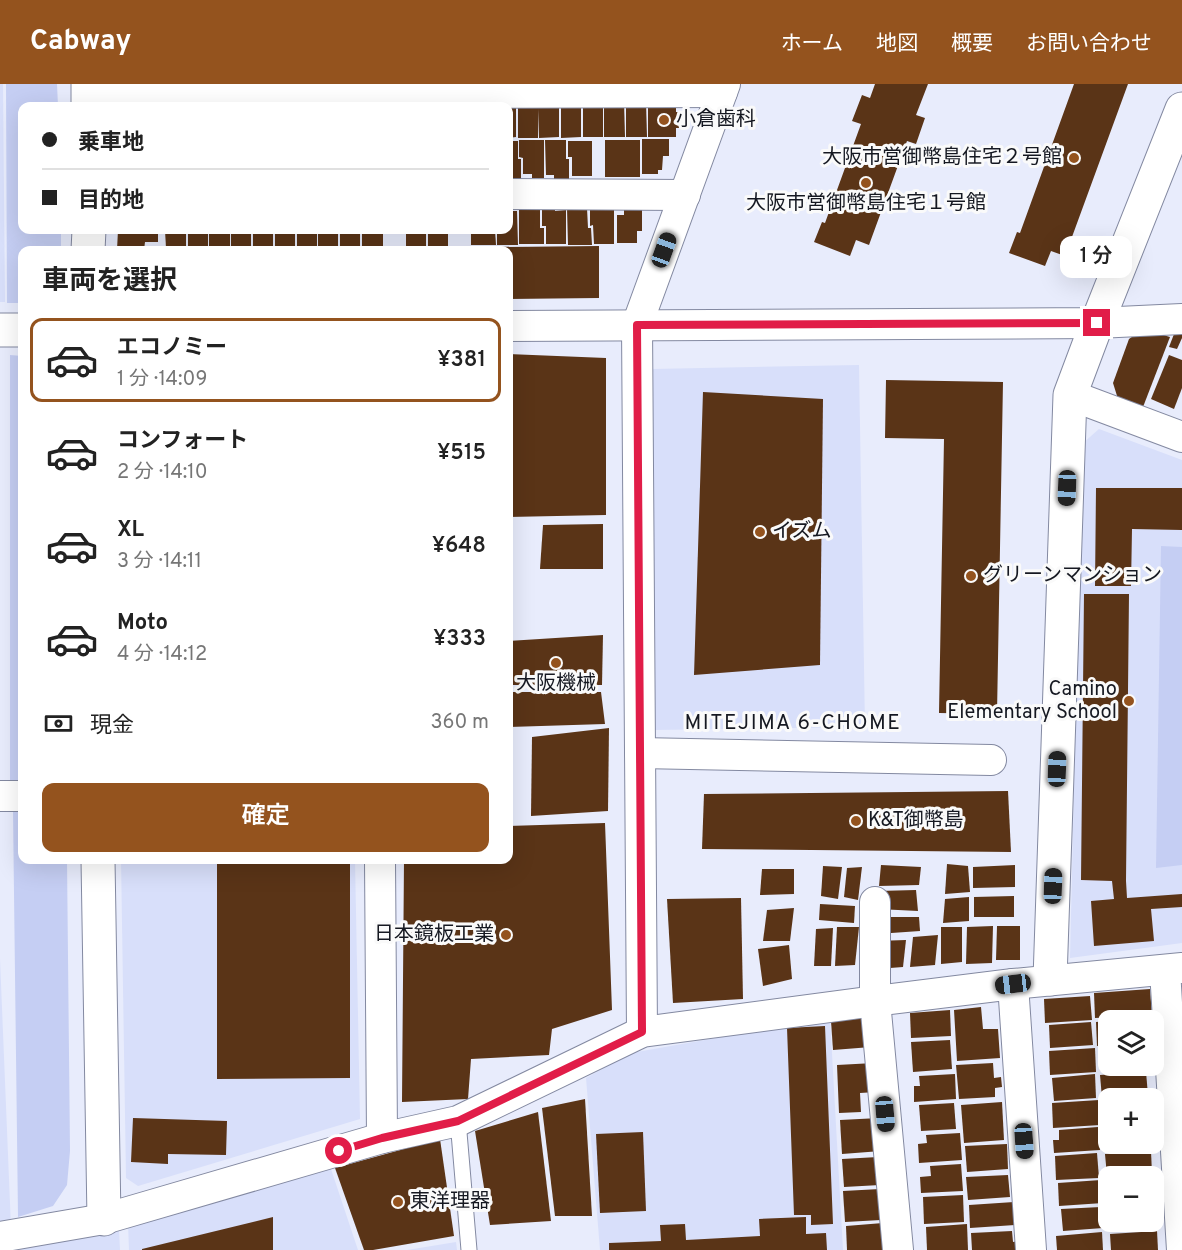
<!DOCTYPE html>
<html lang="ja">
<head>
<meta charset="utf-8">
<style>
	:root { --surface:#fff; --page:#f2f2f2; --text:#222; --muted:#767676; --line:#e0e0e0; --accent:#94531e }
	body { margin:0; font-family:Overpass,"Noto Sans JP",sans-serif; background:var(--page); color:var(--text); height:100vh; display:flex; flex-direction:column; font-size:22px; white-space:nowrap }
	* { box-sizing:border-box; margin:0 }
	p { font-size:20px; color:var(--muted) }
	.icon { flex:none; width:33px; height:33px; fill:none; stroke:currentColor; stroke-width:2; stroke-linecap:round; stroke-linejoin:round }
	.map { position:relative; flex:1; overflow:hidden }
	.drawer { position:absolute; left:18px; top:162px; width:495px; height:618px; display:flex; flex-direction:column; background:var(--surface); border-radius:12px; box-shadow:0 6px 24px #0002 }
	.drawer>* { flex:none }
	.hud { position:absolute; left:18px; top:18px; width:495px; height:132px; border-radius:12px; box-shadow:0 6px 24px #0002; display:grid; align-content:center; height:132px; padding:0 24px; background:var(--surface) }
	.buttons { position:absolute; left:1098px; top:926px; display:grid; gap:12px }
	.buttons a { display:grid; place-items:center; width:66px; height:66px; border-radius:12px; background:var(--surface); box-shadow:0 6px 24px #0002; font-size:30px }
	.end { position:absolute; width:27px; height:27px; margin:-14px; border:8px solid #e11d48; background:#fff; box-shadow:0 0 0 3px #fff }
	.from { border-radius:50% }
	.bubble { position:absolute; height:42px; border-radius:12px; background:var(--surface); box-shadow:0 6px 24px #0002; font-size:20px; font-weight:600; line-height:42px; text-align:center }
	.car { position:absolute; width:18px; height:36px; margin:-18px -9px; border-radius:8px; box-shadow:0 0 4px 2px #0007; background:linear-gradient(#222 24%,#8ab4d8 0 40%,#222 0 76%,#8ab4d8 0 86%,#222 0) }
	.hud b { display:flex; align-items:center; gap:21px; height:57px; font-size:22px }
	.hud b+b { border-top:2px solid var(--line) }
	.hud i { width:15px; height:15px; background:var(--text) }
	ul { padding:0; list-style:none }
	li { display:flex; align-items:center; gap:18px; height:84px; margin:0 12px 9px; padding:0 12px; border:3px solid transparent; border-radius:12px }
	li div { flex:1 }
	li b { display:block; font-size:22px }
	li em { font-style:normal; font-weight:600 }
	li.active { border-color:var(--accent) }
	li>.icon { width:54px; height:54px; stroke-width:1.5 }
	h2 { padding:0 24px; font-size:27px; line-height:72px }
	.pay { display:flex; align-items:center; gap:15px; height:66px; padding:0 24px; font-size:22px }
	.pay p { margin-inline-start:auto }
	.primary-button { display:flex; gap:12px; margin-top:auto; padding:12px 24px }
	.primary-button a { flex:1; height:69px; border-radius:12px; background:var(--accent); color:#fff; font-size:24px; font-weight:600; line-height:69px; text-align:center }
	header { display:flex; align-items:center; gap:36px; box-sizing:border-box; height:84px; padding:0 30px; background:var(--accent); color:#fff }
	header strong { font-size:28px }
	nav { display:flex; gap:33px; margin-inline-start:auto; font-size:21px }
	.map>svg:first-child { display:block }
	.built { fill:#d8dffa }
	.green { fill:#c5cef3 }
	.building { fill:#5a3417 }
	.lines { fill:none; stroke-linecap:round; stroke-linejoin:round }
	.lane-casing { stroke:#8389a1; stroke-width:17 }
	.street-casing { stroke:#8389a1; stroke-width:32 }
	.secondary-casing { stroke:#8389a1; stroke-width:35 }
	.lane { stroke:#fff; stroke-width:15 }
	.street { stroke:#fff; stroke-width:30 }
	.secondary { stroke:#fff; stroke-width:33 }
	.route { stroke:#e11d48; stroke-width:8 }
	.poi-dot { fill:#94531e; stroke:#fafafa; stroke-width:2 }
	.labels { text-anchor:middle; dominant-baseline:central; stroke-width:6; stroke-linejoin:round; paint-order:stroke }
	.poi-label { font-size:20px; fill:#151821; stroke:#fafafa; text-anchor:start }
	.neighbourhood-label { font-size:21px; letter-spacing:1.5px; fill:#151821; stroke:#fafafa }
</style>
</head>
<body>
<header>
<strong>Cabway</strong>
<nav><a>ホーム</a><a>地図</a><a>概要</a><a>お問い合わせ</a></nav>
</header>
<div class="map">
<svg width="1182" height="1166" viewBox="0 0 1182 1166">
	<rect width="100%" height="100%" fill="#e8ecfc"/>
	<g class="built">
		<polygon points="0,0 3,0 5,218 0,218"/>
		<polygon points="859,281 865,643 653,646 652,285"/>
		<polygon points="1099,345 1182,376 1182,859 1070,874 1082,360"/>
		<polygon points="121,776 355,776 360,1035 138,1102 126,1094"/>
		<polygon points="0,875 11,1144 0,1147"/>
		<polygon points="830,934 843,1166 600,1166 586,994 631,969"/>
		<polygon points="330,1082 358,1166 129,1166 128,1140"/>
		<polygon points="119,1146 120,1166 0,1166"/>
		<polygon points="456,1158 457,1166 407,1166"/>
	</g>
	<g class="green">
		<polygon points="6,0 57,0 58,22 22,22 22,146 61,146 61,166 22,166 22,219 7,219"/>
		<polygon points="10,271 22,272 22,698 10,700"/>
		<polygon points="1161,462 1182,463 1182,781 1156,784"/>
		<polygon points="22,727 22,776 67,776 70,1067 67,1101 53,1122 18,1133 13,728"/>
	</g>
	<g class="building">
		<polygon points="875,0 928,0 916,31 925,34 916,60 907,57 869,161 856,156 850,172 814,158 822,138 825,139 861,40 852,37 862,11 870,14"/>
		<polygon points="1074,0 1128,0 1065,172 1051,167 1045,182 1009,169 1017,148 1020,149"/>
		<rect x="583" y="15" width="20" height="38"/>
		<polygon points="648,15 676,15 676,28 680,28 679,44 676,44 676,53 648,53"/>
		<polygon points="559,16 559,53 539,54 538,25 538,54 518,54 518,22"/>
		<polygon points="604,17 624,17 625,53 604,53"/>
		<polygon points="626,18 646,18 647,53 626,53"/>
		<polygon points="508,23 516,23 516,53 508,54"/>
		<polygon points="561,23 581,24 581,53 561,54"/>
		<polygon points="642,55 669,55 669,72 663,72 662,86 658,86 658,90 642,90"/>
		<polygon points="519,56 544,56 544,94 532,94 532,90 523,90 523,74 519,73"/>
		<polygon points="545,56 566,56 566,75 569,75 569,95 554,95 554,91 546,91"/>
		<rect x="605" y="56" width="35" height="37"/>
		<polygon points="508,57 518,57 518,75 521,75 521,95 508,95"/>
		<polygon points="568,57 592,57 592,92 572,92 572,73 568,73"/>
		<polygon points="542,123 555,123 555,127 566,126 566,160 546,160 546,142 542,142"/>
		<polygon points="590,123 606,123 606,126 614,126 614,160 594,160 593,141 590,142"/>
		<polygon points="624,123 642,123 642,147 637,147 637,159 617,159 617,131 624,131"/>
		<polygon points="567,124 587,124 588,144 591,144 592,161 568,161"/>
		<polygon points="519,125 540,125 540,144 544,144 544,160 519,160"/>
		<polygon points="508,127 517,127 518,161 497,161 497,146 508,146"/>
		<polygon points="118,146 158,146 158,158 145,158 144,166 117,166"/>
		<polygon points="165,146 186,146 186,164 166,164"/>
		<rect x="188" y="146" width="20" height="18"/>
		<rect x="209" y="146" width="21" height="18"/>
		<polygon points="231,146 251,146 251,163 231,164"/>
		<rect x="253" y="146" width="20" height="17"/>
		<rect x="275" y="146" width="20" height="17"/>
		<rect x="297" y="146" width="20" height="17"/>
		<rect x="318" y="146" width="20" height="17"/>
		<polygon points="340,146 360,146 360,162 340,163"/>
		<rect x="362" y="146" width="21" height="16"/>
		<rect x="406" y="146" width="20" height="16"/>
		<rect x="428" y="146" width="20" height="16"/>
		<polygon points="471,146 495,146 496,161 471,161"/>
		<polygon points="599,162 599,214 508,215 508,166 395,166 395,164"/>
		<polygon points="1143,245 1170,253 1143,323 1118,315 1113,299 1129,255"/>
		<polygon points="1176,245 1182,245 1182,254 1177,265 1169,263"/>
		<polygon points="508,270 606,274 606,431 508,433"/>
		<polygon points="1169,271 1182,276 1182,304 1174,325 1151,315"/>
		<polygon points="886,296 1003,298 997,630 939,629 944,355 885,354"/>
		<polygon points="703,308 823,315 820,581 694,591"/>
		<polygon points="1096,404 1182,404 1182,446 1132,445 1131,502 1095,502"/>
		<polygon points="603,440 603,485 540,485 543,441"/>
		<polygon points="1084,510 1129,510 1126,797 1127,814 1182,810 1182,823 1151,825 1154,857 1094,862 1091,817 1114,815 1112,797 1081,796"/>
		<polygon points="603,551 602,601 508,601 508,557"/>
		<polygon points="510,608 601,608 605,640 509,643"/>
		<polygon points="609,644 608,727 531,732 532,653"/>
		<polygon points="1008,707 1011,768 702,765 704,710"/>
		<polygon points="605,739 612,926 552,945 549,971 471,975 468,1015 402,1018 404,776 508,776 508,742"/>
		<polygon points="217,776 350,776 350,994 217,995"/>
		<polygon points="947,780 968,782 970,808 945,810"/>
		<polygon points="881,781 921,783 919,801 879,802"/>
		<polygon points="1015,781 1015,803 973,804 973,783"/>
		<polygon points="823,782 842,783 838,815 821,812"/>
		<polygon points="862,783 858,816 844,813 847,784"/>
		<polygon points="762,785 794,785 794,810 760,811"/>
		<polygon points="916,806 918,827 878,825 878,807"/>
		<polygon points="1014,812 1014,833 974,833 974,813"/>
		<polygon points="969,813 969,837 943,839 945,815"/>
		<polygon points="741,814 743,915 673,919 667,815"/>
		<polygon points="820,820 855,822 854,839 819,836"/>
		<polygon points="794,824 790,857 763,857 767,826"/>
		<polygon points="878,833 919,833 920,847 877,850"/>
		<polygon points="993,842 992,879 966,880 967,843"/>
		<polygon points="997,842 1020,842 1020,876 996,876"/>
		<polygon points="837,843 859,843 855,881 835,882"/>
		<polygon points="941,843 962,843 962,878 941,880"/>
		<polygon points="833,844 831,882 814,882 816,845"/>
		<polygon points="938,851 935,881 910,883 913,853"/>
		<polygon points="906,856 903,883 877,885 876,857"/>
		<polygon points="789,861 792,895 763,902 758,865"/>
		<polygon points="1150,905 1152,931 1095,934 1094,909"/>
		<polygon points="1090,912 1092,936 1045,939 1044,915"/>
		<polygon points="981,923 983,945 998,945 1000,974 957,977 954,926"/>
		<polygon points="950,926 951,952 911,954 910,929"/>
		<polygon points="869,934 871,963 833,966 831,937"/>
		<polygon points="1108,937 1108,961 1097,962 1096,938"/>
		<polygon points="1091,938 1093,961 1050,964 1049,941"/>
		<polygon points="825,942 833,1140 811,1141 811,1131 794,1131 787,944"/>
		<polygon points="950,956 952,985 913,988 911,958"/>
		<polygon points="1095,964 1096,988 1050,991 1049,967"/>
		<polygon points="1099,965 1108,965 1108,981 1142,981 1142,985 1100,987"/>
		<polygon points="874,979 876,1008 860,1009 861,1028 839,1029 837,981"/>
		<polygon points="993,979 994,994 1001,993 1002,1003 995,1004 995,1013 959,1015 956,981"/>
		<polygon points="1146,988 1148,1011 1102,1014 1100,991"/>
		<polygon points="955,990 956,1015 914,1018 914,1002 920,1002 919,992"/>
		<polygon points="1095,990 1096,1014 1054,1017 1052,994"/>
		<polygon points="585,1015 592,1132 555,1132 542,1024"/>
		<polygon points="1099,1016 1100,1041 1053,1044 1052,1019"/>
		<polygon points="1102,1016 1108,1016 1108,1040 1103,1041"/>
		<polygon points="1002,1018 1004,1056 964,1059 961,1021"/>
		<polygon points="954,1019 956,1045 921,1047 919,1021"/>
		<polygon points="538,1028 551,1137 490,1141 475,1047"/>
		<polygon points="133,1034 227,1037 226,1071 168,1070 168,1080 131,1078"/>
		<polygon points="879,1034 881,1067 842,1070 840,1036"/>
		<polygon points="1098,1043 1100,1066 1054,1069 1053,1056 1059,1056 1059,1046"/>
		<polygon points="1103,1043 1108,1043 1108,1059 1153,1059 1154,1064 1105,1067"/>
		<polygon points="643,1048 646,1127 600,1129 596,1050"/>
		<polygon points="960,1049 962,1076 919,1079 918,1060 927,1059 926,1051"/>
		<polygon points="440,1055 454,1152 373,1166 364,1166 335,1084"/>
		<polygon points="1007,1060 1008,1085 967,1088 965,1062"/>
		<polygon points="1151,1067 1152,1090 1107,1092 1105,1070"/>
		<polygon points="1097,1069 1099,1094 1056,1096 1055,1072"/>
		<polygon points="878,1073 880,1101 844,1103 842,1075"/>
		<polygon points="961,1080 963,1107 921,1109 920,1093 931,1092 930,1082"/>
		<polygon points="1008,1091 1010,1113 968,1116 966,1093"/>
		<polygon points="1101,1096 1103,1119 1059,1122 1058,1099"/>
		<polygon points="880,1105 881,1136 845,1138 843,1107"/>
		<polygon points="963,1111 964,1138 924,1140 923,1113"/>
		<polygon points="1014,1118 1015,1141 970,1144 969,1121"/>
		<polygon points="1101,1123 1103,1144 1063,1147 1061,1125"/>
		<polygon points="1154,1130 1156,1130 1157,1143 1110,1146 1109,1137 1154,1137"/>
		<polygon points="273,1133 273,1166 142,1166 142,1165"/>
		<polygon points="806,1133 806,1150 826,1149 827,1166 609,1166 609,1159 661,1157 660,1141 685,1140 686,1156 760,1152 759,1135"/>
		<polygon points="883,1139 885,1166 847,1166 846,1142"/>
		<polygon points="967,1140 968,1166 927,1166 926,1143"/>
		<polygon points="1012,1147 1013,1158 1018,1157 1018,1166 972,1166 971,1149"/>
		<polygon points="1157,1147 1158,1166 1111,1166 1110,1150"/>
		<polygon points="1102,1148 1103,1166 1057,1166 1056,1152"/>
	</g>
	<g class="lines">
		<defs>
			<polyline id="lane" points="458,1037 469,1166"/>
			<g id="street">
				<polyline points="88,10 722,8"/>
				<polyline points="508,110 685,111"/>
				<polyline points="508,242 1097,239 1182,235"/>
				<polyline points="1070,311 1182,353"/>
				<polyline points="640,669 991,676"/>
				<polyline points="0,712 22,712"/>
				<polyline points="380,776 382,1054"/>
				<polyline points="875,818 875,917 898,1166"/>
				<polyline points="1165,886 1182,1166"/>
				<polyline points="1013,900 1031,1166"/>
				<polyline points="642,948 637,241 725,0"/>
				<polyline points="0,1153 104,1135 382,1054 458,1037 642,948 875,917 1013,900 1182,884"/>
			</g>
			<g id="secondary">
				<polyline points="88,0 88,22"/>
				<polyline points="88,166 89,146"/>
				<polyline points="0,246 22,246"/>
				<polyline points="98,776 104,1135"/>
				<polyline points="1050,895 1070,311 1097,239 1182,25"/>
			</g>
		</defs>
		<use href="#lane" class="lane-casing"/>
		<use href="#street" class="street-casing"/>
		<use href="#secondary" class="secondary-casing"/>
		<use href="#lane" class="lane"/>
		<use href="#street" class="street"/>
		<use href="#secondary" class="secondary"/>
	</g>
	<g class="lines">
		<polyline class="route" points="339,1067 382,1054 458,1037 642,948 637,241 1097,239"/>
	</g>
	<g class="poi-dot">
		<circle cx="664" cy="36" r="6"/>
		<circle cx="1074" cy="74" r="6"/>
		<circle cx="866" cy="99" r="6"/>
		<circle cx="760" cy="448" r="6"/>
		<circle cx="971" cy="492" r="6"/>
		<circle cx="556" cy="579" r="6"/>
		<circle cx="1129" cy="617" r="6"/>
		<circle cx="856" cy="737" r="6"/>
		<circle cx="506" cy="851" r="6"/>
		<circle cx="398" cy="1118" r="6"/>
	</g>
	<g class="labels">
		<g class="poi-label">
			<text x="676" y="36">小倉歯科</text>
			<text x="1062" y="74" text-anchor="end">大阪市営御幣島住宅２号館</text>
			<text x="866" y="120" text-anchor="middle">大阪市営御幣島住宅１号館</text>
			<text x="772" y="448">イズム</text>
			<text x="983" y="492">グリーンマンション</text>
			<text x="556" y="600" text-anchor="middle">大阪機械</text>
			<text x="1117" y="606" text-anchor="end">Camino<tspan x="1117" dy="23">Elementary School</tspan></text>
			<text x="868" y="737">K&amp;T御幣島</text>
			<text x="494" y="851" text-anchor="end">日本鏡板工業</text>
			<text x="410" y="1118">東洋理器</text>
		</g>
		<g class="neighbourhood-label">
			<text x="793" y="639">MITEJIMA 6-CHOME</text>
		</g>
	</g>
</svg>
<div class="buttons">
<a><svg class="icon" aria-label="layers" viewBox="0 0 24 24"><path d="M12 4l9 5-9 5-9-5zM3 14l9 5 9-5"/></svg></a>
<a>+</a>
<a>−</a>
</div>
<i class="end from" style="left:339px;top:1067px"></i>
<i class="end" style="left:1097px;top:239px"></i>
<div class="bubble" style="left:1060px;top:152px;width:72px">1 分</div>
<i class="car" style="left:664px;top:166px;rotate:20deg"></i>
<i class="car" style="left:1067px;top:404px;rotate:182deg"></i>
<i class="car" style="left:1057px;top:685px;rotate:2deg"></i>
<i class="car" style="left:1053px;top:802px;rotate:2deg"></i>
<i class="car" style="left:1013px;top:900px;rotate:263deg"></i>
<i class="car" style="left:885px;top:1030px;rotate:175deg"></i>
<i class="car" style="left:1024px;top:1057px;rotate:176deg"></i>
<div class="hud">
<b><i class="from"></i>乗車地</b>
<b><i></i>目的地</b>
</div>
<section class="drawer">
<h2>車両を選択</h2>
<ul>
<li class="active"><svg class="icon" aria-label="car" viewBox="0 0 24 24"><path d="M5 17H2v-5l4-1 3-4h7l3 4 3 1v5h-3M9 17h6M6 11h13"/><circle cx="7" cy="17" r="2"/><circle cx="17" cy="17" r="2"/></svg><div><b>エコノミー</b><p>1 分 · 14:09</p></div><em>¥381</em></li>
<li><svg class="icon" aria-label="car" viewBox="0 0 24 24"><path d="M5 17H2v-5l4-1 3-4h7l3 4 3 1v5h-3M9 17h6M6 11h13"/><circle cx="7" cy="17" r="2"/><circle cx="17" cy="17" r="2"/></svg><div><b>コンフォート</b><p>2 分 · 14:10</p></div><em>¥515</em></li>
<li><svg class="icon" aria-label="car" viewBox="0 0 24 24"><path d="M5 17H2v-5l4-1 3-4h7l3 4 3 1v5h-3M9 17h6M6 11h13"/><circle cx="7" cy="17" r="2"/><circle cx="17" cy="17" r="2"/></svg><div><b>XL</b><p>3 分 · 14:11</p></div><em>¥648</em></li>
<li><svg class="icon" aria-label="car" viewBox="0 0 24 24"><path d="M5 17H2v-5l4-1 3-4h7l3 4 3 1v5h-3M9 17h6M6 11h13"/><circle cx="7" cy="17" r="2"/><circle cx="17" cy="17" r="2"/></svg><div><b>Moto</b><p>4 分 · 14:12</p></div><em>¥333</em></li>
</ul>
<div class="pay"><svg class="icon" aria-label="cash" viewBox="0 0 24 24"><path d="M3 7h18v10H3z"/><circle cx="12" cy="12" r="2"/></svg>現金<p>360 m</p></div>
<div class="primary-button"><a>確定</a></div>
</section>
</div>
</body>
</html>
